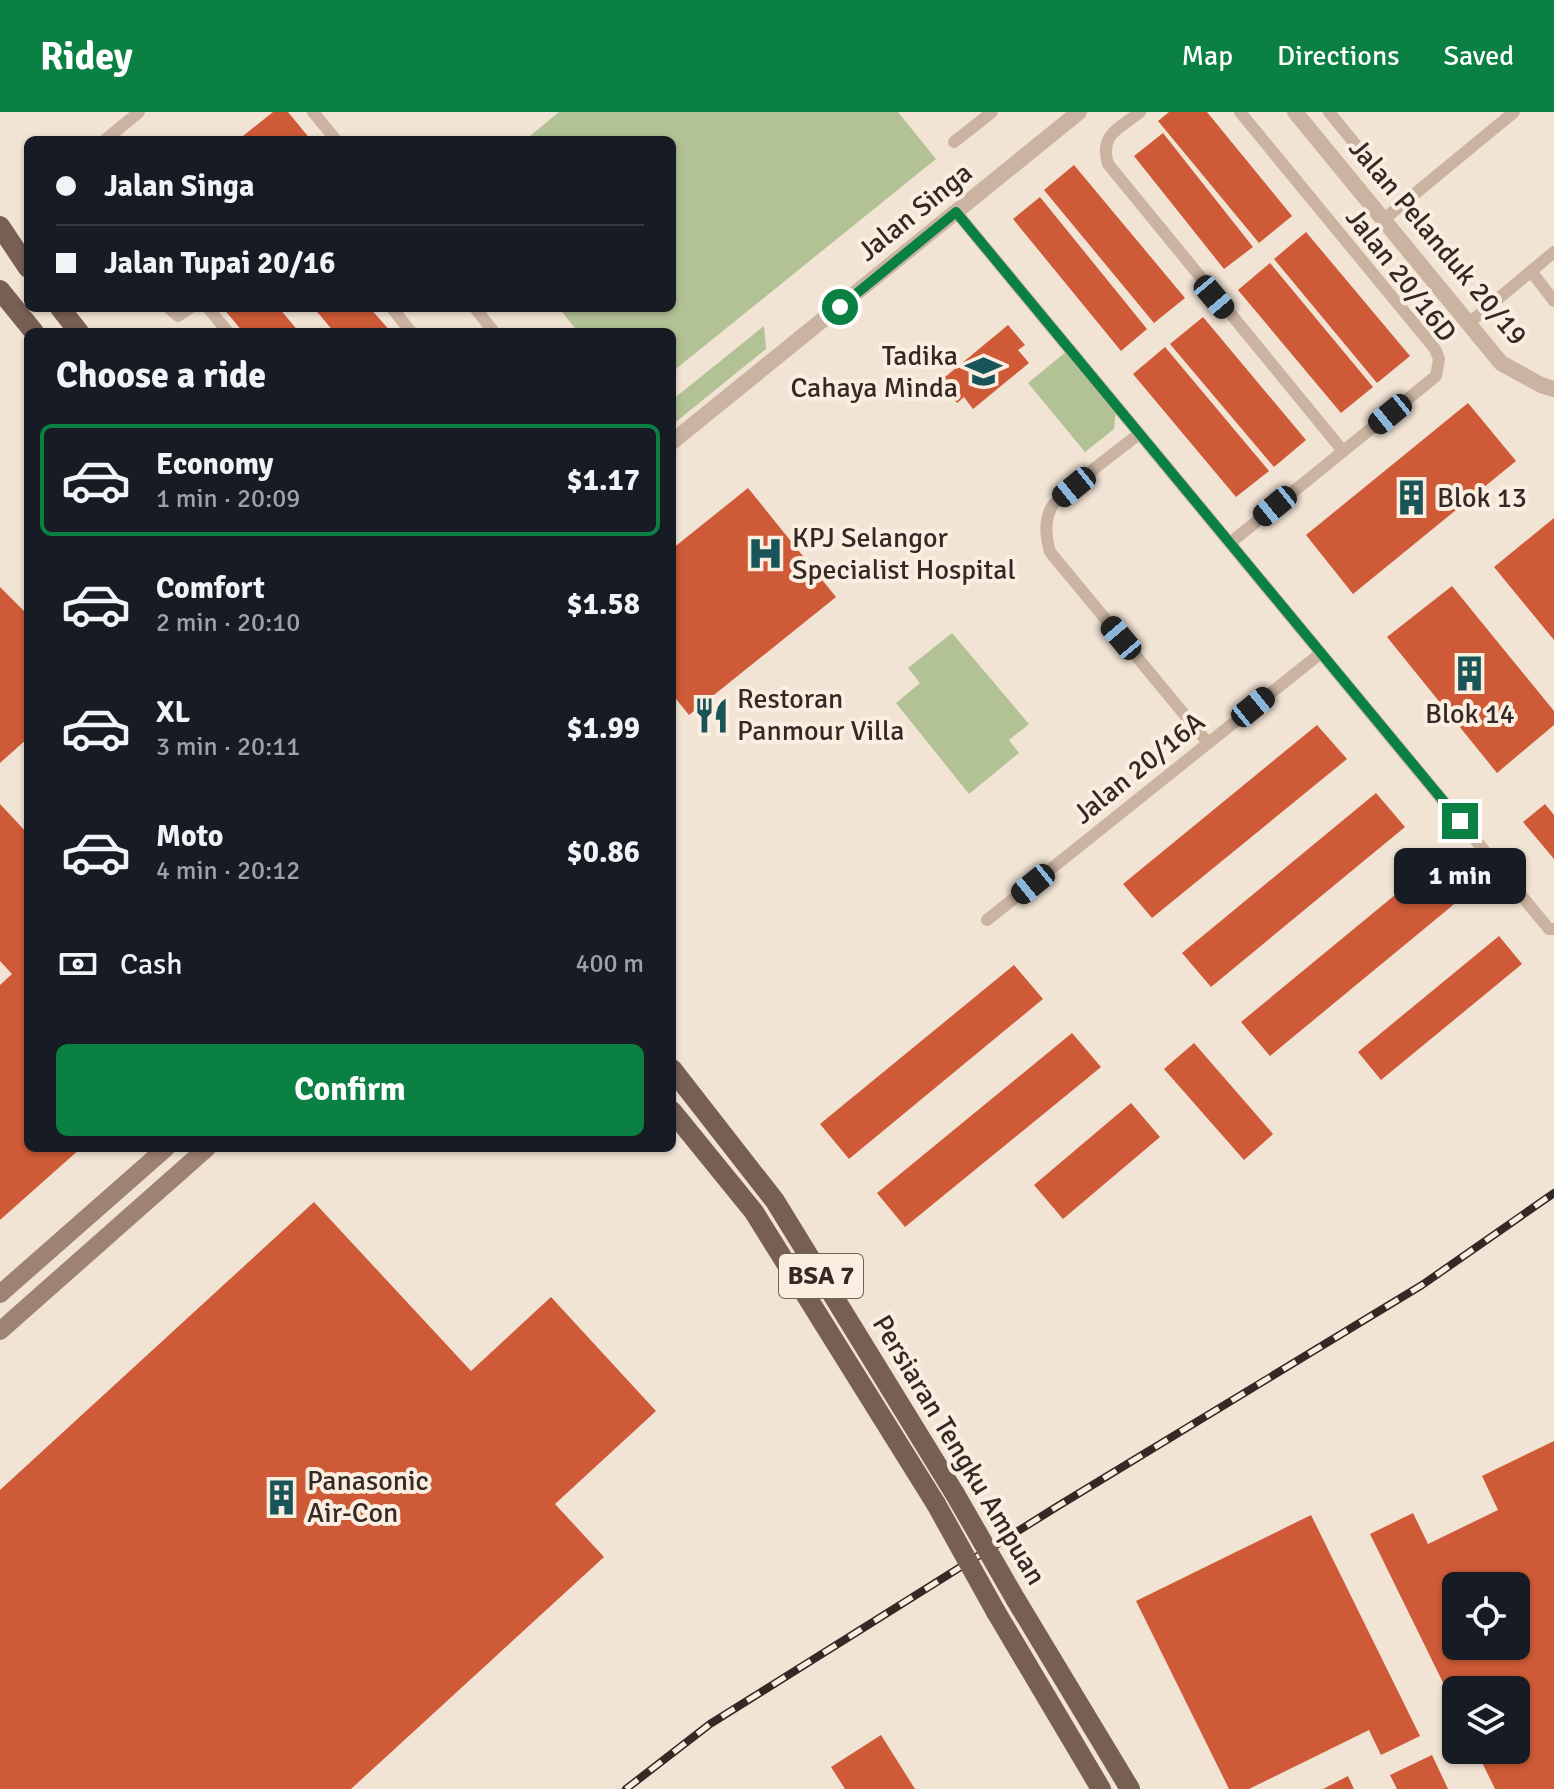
<!DOCTYPE html>
<html lang="en">
<head>
<meta charset="utf-8">
<style>
	:root { --surface:#171b24; --page:#20242c; --text:#f1f3f6; --muted:#9ea1a6; --line:#363941; --accent:#0b8043 }
	body { margin:0; font-family:Signika,sans-serif; background:var(--page); color:var(--text); height:100vh; display:flex; flex-direction:column; font-size:30px; white-space:nowrap }
	* { box-sizing:border-box; margin:0 }
	p { font-size:26px; color:var(--muted) }
	.icon { flex:none; width:44px; height:44px; fill:none; stroke:currentColor; stroke-width:2; stroke-linecap:round; stroke-linejoin:round }
	.map { position:relative; flex:1; overflow:hidden }
	.drawer { position:absolute; left:24px; top:216px; width:652px; height:824px; display:flex; flex-direction:column; background:var(--surface); border-radius:12px; box-shadow:0 2px 6px #0004 }
	.drawer>* { flex:none }
	.banner { position:absolute; left:24px; top:24px; width:652px; height:176px; border-radius:12px; box-shadow:0 2px 6px #0004; display:grid; align-content:center; height:176px; padding:0 32px; background:var(--surface) }
	.tools { position:absolute; left:1442px; top:1460px; display:grid; gap:16px }
	.tools a { display:grid; place-items:center; width:88px; height:88px; border-radius:12px; background:var(--surface); box-shadow:0 2px 6px #0004; font-size:40px }
	.end { position:absolute; width:36px; height:36px; margin:-18px; border:10px solid #0b8043; background:#fff; box-shadow:0 0 0 4px #fff }
	.from { border-radius:50% }
	.bubble { position:absolute; height:56px; border-radius:12px; background:var(--surface); box-shadow:0 2px 6px #0004; font-size:26px; font-weight:700; line-height:56px; text-align:center }
	.car { position:absolute; width:24px; height:48px; margin:-24px -12px; border-radius:10px; box-shadow:0 0 6px 2px #0007; background:linear-gradient(#222 24%,#8ab4d8 0 40%,#222 0 76%,#8ab4d8 0 86%,#222 0) }
	.banner b { display:flex; align-items:center; gap:28px; height:76px; font-size:30px }
	.banner b+b { border-top:2px solid var(--line) }
	.banner i { width:20px; height:20px; background:var(--text) }
	ul { padding:0; list-style:none }
	li { display:flex; align-items:center; gap:24px; height:112px; margin:0 16px 12px; padding:0 16px; border:4px solid transparent; border-radius:12px }
	li div { flex:1 }
	li b { display:block; font-size:30px }
	li em { font-style:normal; font-weight:700 }
	li.on { border-color:var(--accent) }
	li>.icon { width:72px; height:72px; stroke-width:1.5 }
	h2 { padding:0 32px; font-size:36px; line-height:96px }
	.pay { display:flex; align-items:center; gap:20px; height:88px; padding:0 32px; font-size:30px }
	.pay p { margin-inline-start:auto }
	.primary-button { display:flex; gap:16px; margin-top:auto; padding:16px 32px }
	.primary-button a { flex:1; height:92px; border-radius:12px; background:var(--accent); color:#fff; font-size:32px; font-weight:700; line-height:92px; text-align:center }
	header { display:flex; align-items:center; gap:48px; box-sizing:border-box; height:112px; padding:0 40px; background:var(--accent); color:#fff }
	header strong { font-size:38px }
	nav { display:flex; gap:44px; margin-inline-start:auto; font-size:28px }
	.map>svg:first-child { display:block }
	.green { fill:#b3c295 }
	.building { fill:#ce5a37; fill-rule:evenodd }
	.lines { fill:none; stroke-linecap:round; stroke-linejoin:round }
	.minor { stroke:#cab3a1; stroke-width:12 }
	.tertiary { stroke:#cab3a1; stroke-width:16 }
	.secondary { stroke:#9e8272; stroke-width:18 }
	.primary { stroke:#775f54; stroke-width:20 }
	.rail-casing { stroke:#342924; stroke-width:8 }
	.rail { stroke:#faeee1; stroke-width:5; stroke-dasharray:15; stroke-linecap:butt }
	.primary-bridge { stroke:#775f54; stroke-width:20 }
	.route { stroke:#0b8043; stroke-width:10 }
	.labels { text-anchor:middle; dominant-baseline:central; stroke-width:8; stroke-linejoin:round; paint-order:stroke }
	.shield { fill:#faeee1; stroke:#6f645d; stroke-width:2 }
	.shield-label { font-size:26px; font-weight:bold; fill:#342924 }
	.street-label { font-size:28px; fill:#342924; stroke:#faeee1 }
	.poi-label { font-size:28px; fill:#342924; stroke:#faeee1; text-anchor:start }
</style>
</head>
<body>
<header>
<strong>Ridey</strong>
<nav><a>Map</a><a>Directions</a><a>Saved</a></nav>
</header>
<div class="map">
<svg width="1554" height="1677" viewBox="0 0 1554 1677">
	<rect width="100%" height="100%" fill="#f2e4d5"/>
	<g class="green">
		<polygon points="559,0 898,0 936,47 672,260 672,220 578,220 559,196 672,196 672,28 525,28"/>
		<polygon points="764,214 766,237 672,313 672,288"/>
		<polygon points="1067,239 1116,298 1114,317 1085,340 1028,271"/>
		<polygon points="952,521 1029,612 1009,628 1019,641 969,682 896,591 920,571 908,556"/>
	</g>
	<g class="building">
		<polygon points="273,0 288,0 311,28 238,28"/>
		<polygon points="1169,0 1207,0 1292,104 1259,131 1158,9"/>
		<polygon points="1163,21 1253,135 1224,157 1134,44"/>
		<polygon points="1074,53 1185,186 1154,211 1044,78"/>
		<polygon points="1040,85 1147,217 1121,239 1013,107"/>
		<polygon points="1306,120 1410,244 1377,271 1274,147"/>
		<polygon points="1270,151 1373,275 1341,301 1238,178"/>
		<polygon points="223,196 279,196 299,220 243,220"/>
		<polygon points="314,196 370,196 391,220 334,220"/>
		<polygon points="1203,205 1306,328 1274,355 1170,232"/>
		<polygon points="1008,213 1025,233 1018,238 1029,251 973,297 964,285 957,291 939,270"/>
		<polygon points="1165,235 1269,359 1236,385 1133,262"/>
		<polygon points="1468,291 1516,349 1353,482 1306,423"/>
		<polygon points="748,376 836,485 689,603 672,582 672,437"/>
		<polygon points="1554,406 1554,528 1494,455"/>
		<polygon points="1452,474 1554,599 1554,613 1497,661 1387,525"/>
		<polygon points="0,475 28,503 28,626 0,651"/>
		<polygon points="1317,613 1347,647 1152,806 1123,772"/>
		<polygon points="1376,681 1405,715 1211,875 1182,841"/>
		<polygon points="0,692 28,722 28,1036 81,1036 0,1108 0,873 12,862 0,849"/>
		<polygon points="1545,692 1554,703 1554,747 1523,710"/>
		<polygon points="1435,750 1464,784 1270,944 1241,910"/>
		<polygon points="1499,824 1522,852 1381,968 1358,940"/>
		<polygon points="1014,853 1043,887 849,1047 820,1012"/>
		<polygon points="1072,921 1101,955 905,1115 877,1081"/>
		<polygon points="1194,931 1273,1022 1244,1048 1164,957"/>
		<polygon points="1131,991 1160,1025 1063,1107 1034,1073"/>
		<polygon points="314,1090 471,1259 551,1185 656,1299 555,1392 604,1445 351,1677 0,1677 0,1378"/>
		<path d="M1554 1329V1677H1495L1476 1638H1516V1578H1456V1597L1370 1422 1413 1401 1428 1432 1498 1398 1482 1364ZM1456 1474H1516V1534H1456Z"/>
		<polygon points="1311,1403 1420,1624 1381,1643 1369,1618 1249,1677 1229,1677 1136,1489"/>
		<polygon points="881,1623 915,1677 845,1677 831,1655"/>
		<polygon points="1432,1643 1448,1677 1397,1677 1390,1663"/>
		<polygon points="1348,1664 1354,1677 1323,1677"/>
	</g>
	<g class="lines">
		<g class="minor">
			<polyline points="313,0 336,28"/>
			<path d="M1140 0C1119 17 1099 22 1108 52L1343 339"/>
			<polyline points="1329,0 1378,60"/>
			<polyline points="105,28 139,0"/>
			<polyline points="954,30 992,0"/>
			<polyline points="956,100 1549,817 1554,817"/>
			<polyline points="1383,108 1514,0"/>
			<polyline points="1531,159 1554,189"/>
			<polyline points="169,196 178,204 190,196"/>
			<polyline points="208,196 228,220"/>
			<polyline points="392,196 411,220"/>
			<polyline points="475,196 494,220"/>
			<polyline points="1469,211 1554,140"/>
			<path d="M1139 322C1124 334 1056 384 1051 396 1044 411 1046 425 1050 440L1208 631"/>
			<polyline points="1230,431 1436,264 1439,247 1435,237 1240,0"/>
			<polyline points="987,808 1321,541"/>
		</g>
		<g class="tertiary">
			<polyline points="1295,0 1501,251 1541,273 1554,277"/>
			<polyline points="672,330 1079,0"/>
		</g>
		<g class="secondary">
			<polyline points="0,1182 166,1036"/>
			<polyline points="0,1219 207,1036"/>
		</g>
		<g class="primary">
			<polyline points="0,114 28,156"/>
			<polyline points="0,178 34,220"/>
			<polyline points="60,196 79,220"/>
			<polyline points="672,957 775,1089 955,1382"/>
			<polyline points="672,999 754,1100 936,1392"/>
			<polyline points="1016,1488 1130,1677"/>
			<polyline points="996,1500 1101,1677"/>
		</g>
		<defs>
			<polyline id="rail" points="626,1677 710,1612 1058,1394 1422,1173 1554,1081"/>
		</defs>
		<use href="#rail" class="rail-casing"/>
		<use href="#rail" class="rail"/>
		<g class="primary-bridge">
			<polyline points="955,1382 1016,1488"/>
			<polyline points="936,1392 996,1500"/>
		</g>
	</g>
	<g class="lines">
		<polyline class="route" points="840,195 956,100 1460,709"/>
	</g>
	<defs>
		<symbol id="school-bare" viewBox="-9 -9 18 18"><path d="M0-5L7-2L0 1L-7-2ZM-4 1L0 2.5L4 1V4Q0 6-4 4Z" fill="#185458" stroke="#faeee1" stroke-width="2.5" paint-order="stroke"/></symbol>
		<symbol id="building-bare" viewBox="-9 -9 18 18"><path d="M-4-6H4V6H1V3H-1V6H-4ZM-2.5-4.3h1.7v1.8h-1.7ZM.8-4.3h1.7v1.8H.8ZM-2.5-1h1.7V.8h-1.7ZM.8-1h1.7V.8H.8Z" fill="#185458" stroke="#faeee1" stroke-width="2.5" paint-order="stroke"/></symbol>
		<symbol id="hospital-bare" viewBox="-9 -9 18 18"><path d="M-5-5h3v3.5h4V-5h3V5h-3V1.5h-4V5h-3Z" fill="#185458" stroke="#faeee1" stroke-width="2.5" paint-order="stroke"/></symbol>
		<symbol id="restaurant-bare" viewBox="-9 -9 18 18"><path d="M-5-6h1v4h1v-4h1v4h1v-4h1v5L-1.5 .5V6h-2V.5L-5-1ZM5-6V6H3V1.5H1.5Q1.5-4 5-6Z" fill="#185458" stroke="#faeee1" stroke-width="2.5" paint-order="stroke"/></symbol>
	</defs>
	<g fill-rule="evenodd">
		<use href="#school-bare" x="958" y="234" width="51" height="51"/>
		<use href="#building-bare" x="1386" y="360" width="51" height="51"/>
		<use href="#hospital-bare" x="740" y="416" width="51" height="51"/>
		<use href="#building-bare" x="1444" y="536" width="51" height="51"/>
		<use href="#restaurant-bare" x="686" y="578" width="51" height="51"/>
		<use href="#building-bare" x="256" y="1360" width="51" height="51"/>
	</g>
	<g class="labels">
		<rect class="shield" x="779" y="1142" width="84" height="44" rx="6"/>
		<g class="shield-label">
			<text x="821" y="1164">BSA 7</text>
		</g>
		<g class="street-label">
			<text transform="translate(915 100) rotate(-39)">Jalan Singa</text>
			<text transform="translate(1438 130) rotate(50)">Jalan Pelanduk 20/19</text>
			<text transform="translate(1401 163) rotate(52)">Jalan 20/16D</text>
			<text transform="translate(1139 656) rotate(-39)">Jalan 20/16A</text>
			<text transform="translate(959 1338) rotate(59)">Persiaran Tengku Ampuan</text>
		</g>
		<g class="poi-label">
			<text x="958" y="244" text-anchor="end">Tadika<tspan x="958" dy="32">Cahaya Minda</tspan></text>
			<text x="1437" y="386">Blok 13</text>
			<text x="792" y="426">KPJ Selangor<tspan x="792" dy="32">Specialist Hospital</tspan></text>
			<text x="737" y="587">Restoran<tspan x="737" dy="32">Panmour Villa</tspan></text>
			<text x="1470" y="602" text-anchor="middle">Blok 14</text>
			<text x="307" y="1369">Panasonic<tspan x="307" dy="32">Air-Con</tspan></text>
		</g>
	</g>
</svg>
<div class="tools">
<a><svg class="icon" aria-label="locate" viewBox="0 0 24 24"><circle cx="12" cy="12" r="6"/><path d="M12 2v4M12 18v4M2 12h4M18 12h4"/></svg></a>
<a><svg class="icon" aria-label="layers" viewBox="0 0 24 24"><path d="M12 4l9 5-9 5-9-5zM3 14l9 5 9-5"/></svg></a>
</div>
<i class="end from" style="left:840px;top:195px"></i>
<i class="end" style="left:1460px;top:709px"></i>
<div class="bubble" style="left:1394px;top:736px;width:132px">1 min</div>
<i class="car" style="left:1214px;top:185px;rotate:140deg"></i>
<i class="car" style="left:1390px;top:302px;rotate:231deg"></i>
<i class="car" style="left:1074px;top:375px;rotate:231deg"></i>
<i class="car" style="left:1275px;top:394px;rotate:231deg"></i>
<i class="car" style="left:1121px;top:526px;rotate:320deg"></i>
<i class="car" style="left:1253px;top:595px;rotate:51deg"></i>
<i class="car" style="left:1033px;top:772px;rotate:231deg"></i>
<div class="banner">
<b><i class="from"></i>Jalan Singa</b>
<b><i></i>Jalan Tupai 20/16</b>
</div>
<section class="drawer">
<h2>Choose a ride</h2>
<ul>
<li class="on"><svg class="icon" aria-label="car" viewBox="0 0 24 24"><path d="M5 17H2v-5l4-1 3-4h7l3 4 3 1v5h-3M9 17h6M6 11h13"/><circle cx="7" cy="17" r="2"/><circle cx="17" cy="17" r="2"/></svg><div><b>Economy</b><p>1 min · 20:09</p></div><em>$1.17</em></li>
<li><svg class="icon" aria-label="car" viewBox="0 0 24 24"><path d="M5 17H2v-5l4-1 3-4h7l3 4 3 1v5h-3M9 17h6M6 11h13"/><circle cx="7" cy="17" r="2"/><circle cx="17" cy="17" r="2"/></svg><div><b>Comfort</b><p>2 min · 20:10</p></div><em>$1.58</em></li>
<li><svg class="icon" aria-label="car" viewBox="0 0 24 24"><path d="M5 17H2v-5l4-1 3-4h7l3 4 3 1v5h-3M9 17h6M6 11h13"/><circle cx="7" cy="17" r="2"/><circle cx="17" cy="17" r="2"/></svg><div><b>XL</b><p>3 min · 20:11</p></div><em>$1.99</em></li>
<li><svg class="icon" aria-label="car" viewBox="0 0 24 24"><path d="M5 17H2v-5l4-1 3-4h7l3 4 3 1v5h-3M9 17h6M6 11h13"/><circle cx="7" cy="17" r="2"/><circle cx="17" cy="17" r="2"/></svg><div><b>Moto</b><p>4 min · 20:12</p></div><em>$0.86</em></li>
</ul>
<div class="pay"><svg class="icon" aria-label="cash" viewBox="0 0 24 24"><path d="M3 7h18v10H3z"/><circle cx="12" cy="12" r="2"/></svg>Cash<p>400 m</p></div>
<div class="primary-button"><a>Confirm</a></div>
</section>
</div>
</body>
</html>
